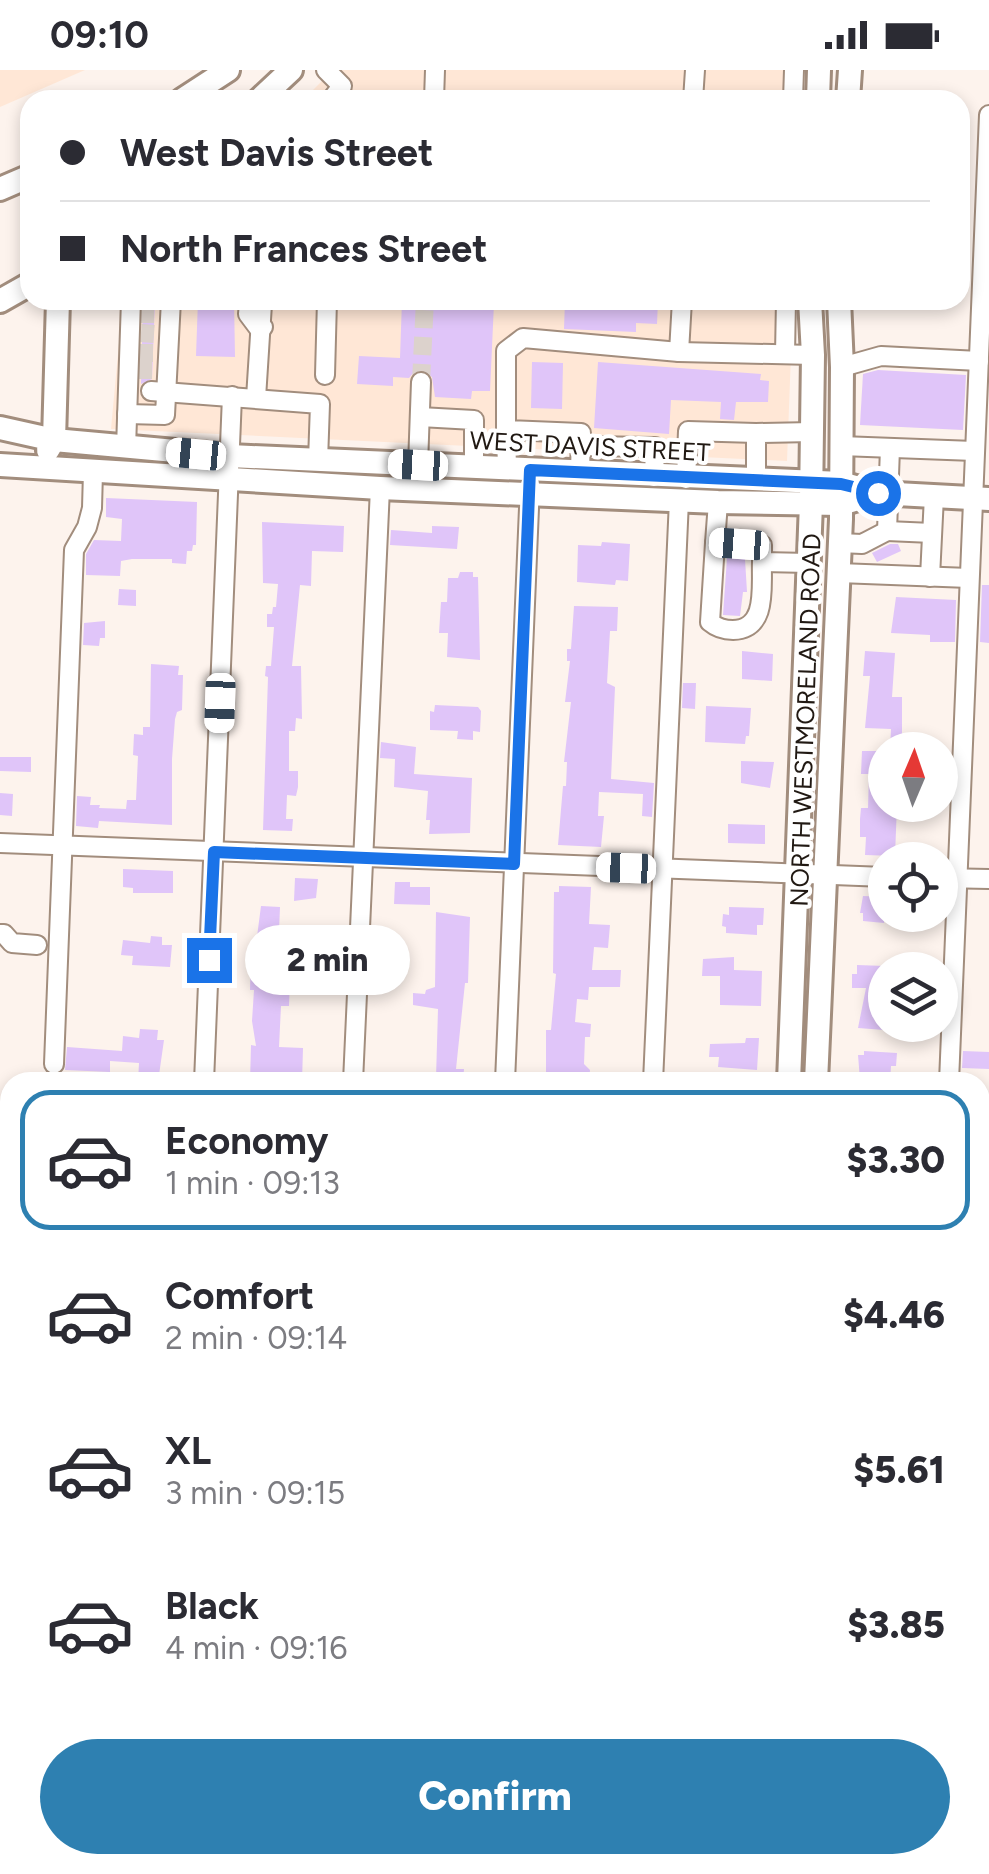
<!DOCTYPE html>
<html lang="en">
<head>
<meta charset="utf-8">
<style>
	:root { --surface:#fff; --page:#f7f7f7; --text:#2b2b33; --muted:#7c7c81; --line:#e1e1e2; --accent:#2e80b1 }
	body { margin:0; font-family:Figtree,sans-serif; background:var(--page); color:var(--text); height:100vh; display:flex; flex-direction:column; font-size:38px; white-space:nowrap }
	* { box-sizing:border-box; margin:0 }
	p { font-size:32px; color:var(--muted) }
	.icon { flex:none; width:55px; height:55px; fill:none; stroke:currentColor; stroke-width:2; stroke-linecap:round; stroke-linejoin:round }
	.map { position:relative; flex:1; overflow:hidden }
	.panel { position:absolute; left:0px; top:1002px; width:990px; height:802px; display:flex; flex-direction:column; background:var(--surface); border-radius:30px 30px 0 0; box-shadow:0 5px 15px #0003 }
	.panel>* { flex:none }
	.top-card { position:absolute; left:20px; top:20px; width:950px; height:220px; border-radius:30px; box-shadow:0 5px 15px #0003; display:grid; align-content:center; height:220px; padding:0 40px; background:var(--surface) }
	.needle { width:65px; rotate:2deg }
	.buttons { position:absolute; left:868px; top:662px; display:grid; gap:20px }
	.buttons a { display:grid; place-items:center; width:90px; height:90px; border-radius:50%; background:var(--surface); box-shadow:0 5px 15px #0003; font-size:50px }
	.end { position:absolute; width:45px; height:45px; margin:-22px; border:12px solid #1a73e8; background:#fff; box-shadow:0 0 0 5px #fff }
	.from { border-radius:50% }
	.bubble { position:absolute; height:70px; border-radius:35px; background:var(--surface); box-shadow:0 5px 15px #0003; font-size:32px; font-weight:800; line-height:70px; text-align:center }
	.car { position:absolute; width:30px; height:60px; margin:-30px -15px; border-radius:12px; box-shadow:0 0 8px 2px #0007; background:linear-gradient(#fff 24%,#345 0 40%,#fff 0 76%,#345 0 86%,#fff 0) }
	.top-card b { display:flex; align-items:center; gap:35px; height:95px; font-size:38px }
	.top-card b+b { border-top:2px solid var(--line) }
	.top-card i { width:25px; height:25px; background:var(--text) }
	ul { padding:18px 0 0; list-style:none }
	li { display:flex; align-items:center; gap:30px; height:140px; margin:0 20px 15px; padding:0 20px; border:5px solid transparent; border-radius:30px }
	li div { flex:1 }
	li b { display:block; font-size:38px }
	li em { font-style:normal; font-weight:800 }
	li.on { border-color:var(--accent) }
	li>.icon { width:90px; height:90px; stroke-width:1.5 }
	.primary-button { display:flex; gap:20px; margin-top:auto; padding:20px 40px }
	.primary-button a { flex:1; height:115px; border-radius:60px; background:var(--accent); color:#fff; font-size:40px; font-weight:800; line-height:115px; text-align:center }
	.status { display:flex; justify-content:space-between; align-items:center; height:70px; padding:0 50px; background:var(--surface); direction:ltr }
	.status svg { height:28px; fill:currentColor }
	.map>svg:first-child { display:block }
	.built { fill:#ffe7d6 }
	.green { fill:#badea9 }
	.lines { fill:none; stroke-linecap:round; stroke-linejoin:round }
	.stream { stroke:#bbe4f9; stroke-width:5 }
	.building { fill:#e0c5f9 }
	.minor-tunnel { stroke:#dcd2cc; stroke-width:18; stroke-dasharray:18 9; stroke-linecap:butt }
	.minor-casing { stroke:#a28d7d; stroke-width:22 }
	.major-casing { stroke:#a28d7d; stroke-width:28 }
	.minor { stroke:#fff; stroke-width:18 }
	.major { stroke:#fff; stroke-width:22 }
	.route { stroke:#1a73e8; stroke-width:12 }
	.labels { text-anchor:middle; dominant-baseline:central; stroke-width:8; stroke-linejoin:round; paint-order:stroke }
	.street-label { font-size:25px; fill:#211913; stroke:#fff }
</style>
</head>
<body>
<div class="status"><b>09:10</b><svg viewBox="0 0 49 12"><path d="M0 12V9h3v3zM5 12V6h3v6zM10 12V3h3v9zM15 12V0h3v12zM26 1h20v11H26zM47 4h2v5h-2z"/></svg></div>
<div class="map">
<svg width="989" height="1804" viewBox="0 0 989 1804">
	<rect width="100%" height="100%" fill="#fdf3ed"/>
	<g class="built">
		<polygon points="0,0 85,0 0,37"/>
		<polygon points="333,0 800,0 799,30 303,30"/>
		<polygon points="123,230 793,230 787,391 111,359"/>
	</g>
	<g class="green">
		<polygon points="0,1039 10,1040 10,1355 0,1355"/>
		<polygon points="240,1795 321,1795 323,1804 239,1804"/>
	</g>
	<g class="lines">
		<g class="stream">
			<polyline points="0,1106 10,1104"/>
			<polyline points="980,1722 989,1720"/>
			<polyline points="861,1804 866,1795"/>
		</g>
	</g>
	<g class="building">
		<polygon points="143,230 155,230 152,309 141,314"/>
		<polygon points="198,230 234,230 235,287 196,286"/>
		<polygon points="402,230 494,233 490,321 472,321 471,329 435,327 432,307 422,300 414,302 409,308 393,307 393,316 357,314 359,286 400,288"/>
		<polygon points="565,230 658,230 657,254 636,253 636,262 564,259"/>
		<polygon points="532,292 563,293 562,339 531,338"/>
		<polygon points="598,292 761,304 760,310 769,311 768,332 736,332 734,350 720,349 721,332 671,330 669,364 594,358"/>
		<polygon points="878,300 966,305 963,360 860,355 863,304"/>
		<polygon points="106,428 197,432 196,475 193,475 192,481 187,481 186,494 172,493 172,489 132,489 121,491 120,506 86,505 86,484 94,470 121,471 122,449 106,447"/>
		<polygon points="262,452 344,456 343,482 312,481 311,516 300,515 292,596 301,596 302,649 296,648 295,661 289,661 289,701 298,701 298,717 296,726 287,725 286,749 293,749 292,761 263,760 268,607 265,606 266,596 271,596 274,557 267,557 267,544 272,544 273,537 276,537 278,514 263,513"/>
		<polygon points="432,456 459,457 457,479 390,475 391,460 432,463"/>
		<polygon points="602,472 630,474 628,511 616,510 615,515 577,512 578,475 601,476"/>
		<polygon points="890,474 898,474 901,481 877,492 872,483"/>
		<polygon points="727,488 745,489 747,522 743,522 740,546 723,545"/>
		<polygon points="460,502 473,502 473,507 478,507 480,590 447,587 448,563 439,563 441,532 447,532 448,508 458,508"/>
		<polygon points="982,515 989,515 989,573 980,572"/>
		<polygon points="119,519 136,520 136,536 118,535"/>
		<polygon points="896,527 956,530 955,572 930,572 930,565 891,563"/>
		<polygon points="574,536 618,537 617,561 610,561 607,613 615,617 611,709 654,713 652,747 642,746 643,724 599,722 598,746 604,746 601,777 558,775 563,716 566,716 567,692 564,692 571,632 565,632 570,591 567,591 567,579 571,579"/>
		<polygon points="105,551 105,568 100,568 99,576 83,575 84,553"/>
		<polygon points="742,581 773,584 772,611 742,609"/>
		<polygon points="865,581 895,583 892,627 902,627 902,680 890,680 891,659 865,658 870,606 863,606"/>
		<polygon points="151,594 179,596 178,605 183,605 182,640 177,642 175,649 172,689 172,755 99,751 98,758 76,756 77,726 91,727 90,735 100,735 99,738 126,739 127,730 136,730 138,686 133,685 134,664 143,665 143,657 150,657"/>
		<polygon points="683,613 696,613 695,639 682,638"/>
		<polygon points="435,635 478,637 481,641 480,662 473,661 473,670 457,669 458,661 430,660 430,641 434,642"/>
		<polygon points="706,636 751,638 749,666 746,666 745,674 705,672"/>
		<polygon points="381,672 416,677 414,704 472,708 470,763 429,764 430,750 426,750 428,721 394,717 395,689 380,688"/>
		<polygon points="862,681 885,681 885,735 897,735 895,786 865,785 866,767 860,767 860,749 861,738 868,738 869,704 861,704"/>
		<polygon points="0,687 31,687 31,702 0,701"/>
		<polygon points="741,691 774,692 770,718 741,713"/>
		<polygon points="0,723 13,724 12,746 0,745"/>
		<polygon points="728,754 765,755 765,774 728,773"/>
		<polygon points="123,799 173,801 173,823 133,823 133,818 123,817"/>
		<polygon points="295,808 318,809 316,828 294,831"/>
		<polygon points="395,812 410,812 410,817 430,817 430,835 394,834"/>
		<polygon points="559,816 591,817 589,854 610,855 608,878 594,877 592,900 621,900 620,917 589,917 588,930 577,929 575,952 591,954 590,967 585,967 584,994 590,1000 589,1012 546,1012 546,960 551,960 556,904 553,903 554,822 559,822"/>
		<polygon points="863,826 885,827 884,853 863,851 863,843 860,843"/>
		<polygon points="261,836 280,837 277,909 290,910 289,936 281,936 279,977 303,978 302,1012 250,1012 251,975 256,976 252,951 254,920 250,920 251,882 255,882"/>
		<polygon points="729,837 764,838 763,855 757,855 757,865 726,863 726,857 722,856 723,844 729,845"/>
		<polygon points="436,842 470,847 468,913 465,913 456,999 464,999 463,1012 442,1012 442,1008 436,1008 438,939 413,935 413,923 425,924 426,920 435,917"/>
		<polygon points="151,866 162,867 162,875 172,875 170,897 132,895 133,886 121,885 123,870 150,873"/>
		<polygon points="734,887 734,900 762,901 761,936 720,935 720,906 702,906 703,889"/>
		<polygon points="857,895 885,896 881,948 885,948 884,960 858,958 866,918 852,918 852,904 857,904"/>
		<polygon points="140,959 158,960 157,970 164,970 158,1012 138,1012 139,993 110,991 110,1002 65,1000 67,977 122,981 123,966 139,968"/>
		<polygon points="746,968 759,968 757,1000 718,997 719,987 709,987 710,974 745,973"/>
		<polygon points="864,981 897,983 896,996 891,996 890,1012 860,1010 858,985 864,985"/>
		<polygon points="963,981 989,982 989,999 962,998"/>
	</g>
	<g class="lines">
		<g class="minor-tunnel">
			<polyline points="273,234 273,230"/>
			<polyline points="141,244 154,244"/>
			<polyline points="141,263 154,264"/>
			<polyline points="140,283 153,283"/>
			<polyline points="139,300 152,300"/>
			<polyline points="421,312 425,230"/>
		</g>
		<defs>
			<g id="minor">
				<polyline points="326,0 342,16 331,30"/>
				<polyline points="434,30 435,0"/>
				<polyline points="693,30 695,0"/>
				<polyline points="793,30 794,0"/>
				<polyline points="249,233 248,244 260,260 263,257"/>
				<polyline points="679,282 813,285"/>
				<polyline points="785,284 786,230"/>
				<polyline points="842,297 881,286 979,291"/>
				<polyline points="325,305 327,230"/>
				<polyline points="151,321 320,334 318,391"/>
				<polyline points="256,328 262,234"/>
				<polyline points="127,344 165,345 171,230"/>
				<polyline points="420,347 474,350 474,397"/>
				<polyline points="506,360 507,399"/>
				<polyline points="581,376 655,377 654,407"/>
				<polyline points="841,376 974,381"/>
				<polyline points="126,378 131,230"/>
				<polyline points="418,395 421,312"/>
				<polyline points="580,402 581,363 506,360 506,281 523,268 679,282 682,230"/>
				<polyline points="686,409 688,361 756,363"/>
				<polyline points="756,411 756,363 813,362"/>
				<polyline points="718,432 715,473 762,475 762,492 809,493"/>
				<polyline points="887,461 932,463"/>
				<path d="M715 473 710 552C717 558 724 560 733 560 768 559 761 517 762 492"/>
				<polyline points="840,473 862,474 887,461 890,378"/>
				<polyline points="839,503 969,508"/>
				<polyline points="930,507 934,426"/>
				<polyline points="0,773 885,807"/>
				<polyline points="940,808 989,809"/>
				<polyline points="0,864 4,864 12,873 37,875"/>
				<polyline points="54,994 74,480 87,457 92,438 93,402"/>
				<polyline points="204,1012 232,326"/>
				<polyline points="353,1012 380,418"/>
				<polyline points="505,1012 530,414"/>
				<polyline points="653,1012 679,430"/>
				<polyline points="949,1012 989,45"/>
				<polyline points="980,1225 989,1226"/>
				<polyline points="0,1515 10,1516"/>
				<polyline points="0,1644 10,1644"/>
				<polyline points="0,1762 10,1762"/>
				<polyline points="696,1795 721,1804"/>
				<polyline points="83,1804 83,1795"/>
			</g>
			<g id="major">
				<polyline points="182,30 228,0"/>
				<polyline points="259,30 291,0"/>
				<polyline points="818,30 819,0"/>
				<polyline points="848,30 850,0"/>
				<polyline points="0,119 30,106"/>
				<polyline points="0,231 30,214"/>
				<polyline points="0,358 54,370 230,386 841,413 878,423 989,429"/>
				<polyline points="48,380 54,370 58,230"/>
				<polyline points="0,395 380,418 718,432 841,434 878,423"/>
				<polyline points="789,1012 811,433 813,285 810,230"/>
				<polyline points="816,1012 841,449 842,297 839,230"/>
				<polyline points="980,1773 989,1768"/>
				<polyline points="753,1804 754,1795"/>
				<polyline points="785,1804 785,1795"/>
				<polyline points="937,1804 949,1795"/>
			</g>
		</defs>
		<use href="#minor" class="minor-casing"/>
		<use href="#major" class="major-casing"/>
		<use href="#minor" class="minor"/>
		<use href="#major" class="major"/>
	</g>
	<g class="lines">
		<polyline class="route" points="209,890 214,782 514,794 530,400 841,414 878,423"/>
	</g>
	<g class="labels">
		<g class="street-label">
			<text transform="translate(590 376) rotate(3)">WEST DAVIS STREET</text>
			<text transform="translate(805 650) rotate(-88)">NORTH WESTMORELAND ROAD</text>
		</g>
	</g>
</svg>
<div class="buttons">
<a><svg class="needle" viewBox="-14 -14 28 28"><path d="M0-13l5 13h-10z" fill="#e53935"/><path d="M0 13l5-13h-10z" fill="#7c7c81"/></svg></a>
<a><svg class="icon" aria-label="locate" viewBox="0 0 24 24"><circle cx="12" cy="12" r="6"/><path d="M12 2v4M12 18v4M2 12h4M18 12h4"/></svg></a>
<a><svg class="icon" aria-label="layers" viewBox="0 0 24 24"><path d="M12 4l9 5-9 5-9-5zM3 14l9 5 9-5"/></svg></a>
</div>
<i class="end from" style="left:878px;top:423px"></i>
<i class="end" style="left:209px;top:890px"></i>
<div class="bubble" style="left:245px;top:855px;width:165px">2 min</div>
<i class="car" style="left:196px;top:384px;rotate:275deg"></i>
<i class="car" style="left:418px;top:395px;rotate:273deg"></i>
<i class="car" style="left:739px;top:474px;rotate:274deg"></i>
<i class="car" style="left:220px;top:633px;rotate:182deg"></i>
<i class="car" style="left:626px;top:798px;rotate:272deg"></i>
<div class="top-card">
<b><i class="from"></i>West Davis Street</b>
<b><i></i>North Frances Street</b>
</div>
<section class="panel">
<ul>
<li class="on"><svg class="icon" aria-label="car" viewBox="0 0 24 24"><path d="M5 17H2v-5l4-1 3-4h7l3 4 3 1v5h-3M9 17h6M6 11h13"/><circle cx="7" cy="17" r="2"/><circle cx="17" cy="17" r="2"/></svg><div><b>Economy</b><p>1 min · 09:13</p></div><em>$3.30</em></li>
<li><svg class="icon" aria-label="car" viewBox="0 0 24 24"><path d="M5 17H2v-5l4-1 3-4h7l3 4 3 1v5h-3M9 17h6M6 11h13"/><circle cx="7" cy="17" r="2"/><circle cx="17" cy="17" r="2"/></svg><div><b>Comfort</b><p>2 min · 09:14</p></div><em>$4.46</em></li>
<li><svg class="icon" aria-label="car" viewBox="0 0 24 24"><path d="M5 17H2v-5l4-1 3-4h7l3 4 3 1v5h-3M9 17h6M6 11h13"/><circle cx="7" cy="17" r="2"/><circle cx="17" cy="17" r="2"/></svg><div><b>XL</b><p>3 min · 09:15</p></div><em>$5.61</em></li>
<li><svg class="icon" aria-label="car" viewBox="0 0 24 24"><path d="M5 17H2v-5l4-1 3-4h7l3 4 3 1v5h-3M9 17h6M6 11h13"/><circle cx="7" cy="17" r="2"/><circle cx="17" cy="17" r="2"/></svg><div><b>Black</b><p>4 min · 09:16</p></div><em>$3.85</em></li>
</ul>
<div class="primary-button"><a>Confirm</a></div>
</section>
</div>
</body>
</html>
